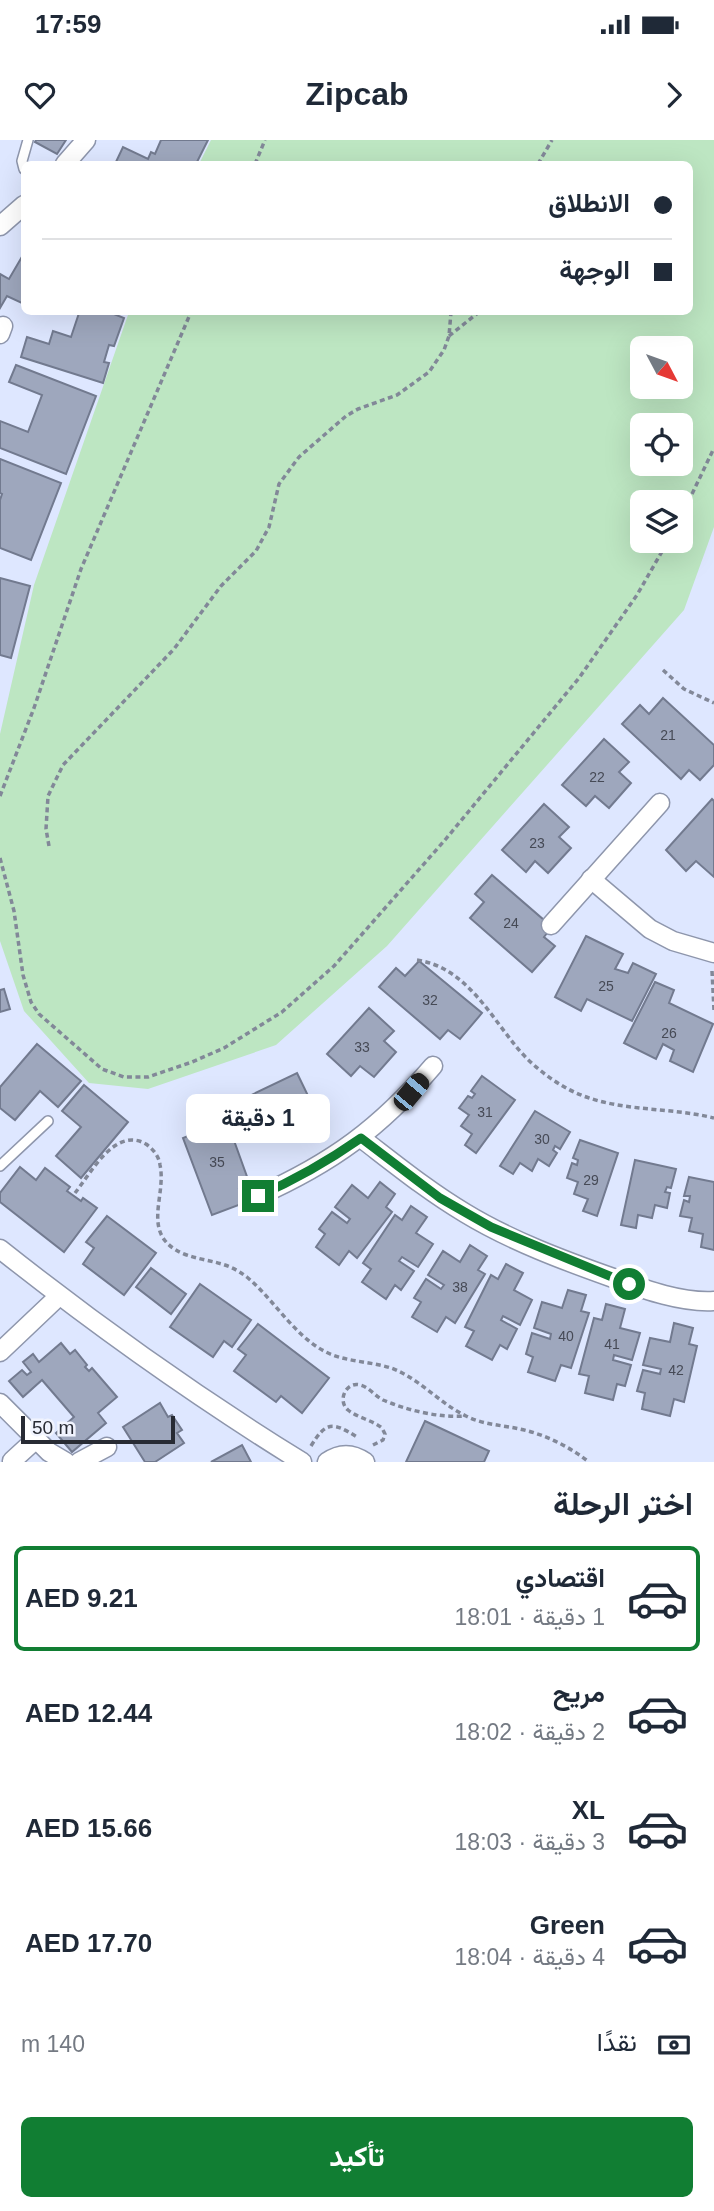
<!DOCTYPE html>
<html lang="ar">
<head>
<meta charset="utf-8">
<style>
	:root { --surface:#fff; --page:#f6f6f7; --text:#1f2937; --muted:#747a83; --line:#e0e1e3; --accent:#117e33 }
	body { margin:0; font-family:Arial,Vazirmatn,sans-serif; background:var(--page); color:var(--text); direction:rtl; height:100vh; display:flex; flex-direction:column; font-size:26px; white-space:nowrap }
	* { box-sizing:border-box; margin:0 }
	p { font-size:23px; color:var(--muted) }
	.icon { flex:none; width:38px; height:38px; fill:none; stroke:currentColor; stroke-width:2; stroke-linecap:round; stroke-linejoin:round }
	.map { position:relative; height:1322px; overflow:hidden; direction:ltr }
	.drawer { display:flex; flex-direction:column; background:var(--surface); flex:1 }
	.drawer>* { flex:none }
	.banner { position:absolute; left:21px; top:21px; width:672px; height:154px; border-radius:10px; box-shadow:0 7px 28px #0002; direction:rtl; display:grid; align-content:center; height:154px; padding:0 21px; background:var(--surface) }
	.needle { width:46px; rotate:131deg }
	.controls { position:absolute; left:630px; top:196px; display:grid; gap:14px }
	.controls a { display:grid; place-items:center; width:63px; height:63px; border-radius:10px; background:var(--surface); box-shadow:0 7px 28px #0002; font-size:35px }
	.scale { position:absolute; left:21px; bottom:18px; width:154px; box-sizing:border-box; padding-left:7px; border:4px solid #282b34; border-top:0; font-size:19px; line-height:24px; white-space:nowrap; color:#282b34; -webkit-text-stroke:5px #f1f4fe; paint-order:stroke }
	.end { position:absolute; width:32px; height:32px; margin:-16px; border:9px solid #117e33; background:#fff; box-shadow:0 0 0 4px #fff }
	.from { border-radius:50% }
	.bubble { position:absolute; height:49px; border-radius:10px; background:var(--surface); box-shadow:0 7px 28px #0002; font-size:23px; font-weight:700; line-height:49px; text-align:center; direction:rtl }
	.car { position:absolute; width:21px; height:42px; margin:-21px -10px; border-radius:9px; box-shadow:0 0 5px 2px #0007; background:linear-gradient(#222 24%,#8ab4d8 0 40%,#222 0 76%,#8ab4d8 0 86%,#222 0) }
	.banner b { display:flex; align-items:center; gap:24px; height:66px; font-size:26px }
	.banner b+b { border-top:2px solid var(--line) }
	.banner i { width:18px; height:18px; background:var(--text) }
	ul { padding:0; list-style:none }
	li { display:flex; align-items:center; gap:21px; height:105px; margin:0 14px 10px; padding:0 7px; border:4px solid transparent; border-radius:10px }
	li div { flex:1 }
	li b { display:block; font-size:26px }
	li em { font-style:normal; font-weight:700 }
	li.active { border-color:var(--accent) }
	li>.icon { width:63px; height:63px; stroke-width:1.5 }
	h2 { padding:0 21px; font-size:32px; line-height:84px }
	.pay { display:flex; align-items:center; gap:18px; height:77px; padding:0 21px; font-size:26px }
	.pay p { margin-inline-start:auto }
	.button { display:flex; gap:14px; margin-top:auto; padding:14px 21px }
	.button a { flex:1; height:80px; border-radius:10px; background:var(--accent); color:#fff; font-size:28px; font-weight:700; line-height:80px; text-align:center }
	.status { display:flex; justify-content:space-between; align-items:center; height:49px; padding:0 35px; background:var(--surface); direction:ltr }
	.status svg { height:19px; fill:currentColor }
	header { display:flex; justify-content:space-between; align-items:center; height:91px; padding:0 21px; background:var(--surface); font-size:32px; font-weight:700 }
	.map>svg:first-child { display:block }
	.green { fill:#bde6c2; fill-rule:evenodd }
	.building { fill:#9ea7bd; stroke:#727a8f; stroke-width:2 }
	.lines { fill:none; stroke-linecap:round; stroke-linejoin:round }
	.service-casing { stroke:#8e96ac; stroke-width:12 }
	.minor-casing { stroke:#8e96ac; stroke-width:21 }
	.path { stroke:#828898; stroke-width:3.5; stroke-dasharray:5 3.5; stroke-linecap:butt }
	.service { stroke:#fff; stroke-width:9 }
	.minor { stroke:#fff; stroke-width:18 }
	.route { stroke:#117e33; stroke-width:9 }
	.labels { text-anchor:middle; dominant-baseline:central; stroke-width:5; stroke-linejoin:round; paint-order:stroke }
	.number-label { font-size:14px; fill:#464a56 }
</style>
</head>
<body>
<div class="status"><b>17:59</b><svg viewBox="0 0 49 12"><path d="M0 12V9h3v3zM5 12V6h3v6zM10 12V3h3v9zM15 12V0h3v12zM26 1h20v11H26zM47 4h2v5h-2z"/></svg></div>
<header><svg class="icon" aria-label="forward" viewBox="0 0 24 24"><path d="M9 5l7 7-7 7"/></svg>Zipcab<svg class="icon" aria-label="heart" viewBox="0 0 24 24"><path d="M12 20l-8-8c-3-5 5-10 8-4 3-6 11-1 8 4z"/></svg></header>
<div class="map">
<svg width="714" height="1322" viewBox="0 0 714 1322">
	<rect width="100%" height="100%" fill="#dee7ff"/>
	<path class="green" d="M211 0H714V387L684 470 387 806 276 905 148 949 89 943 24 871 0 801V594L34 445 129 172H690V24H199ZM642 208H681V247H642ZM642 285H681V324H642ZM642 362H681V401H642Z"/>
	<g class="building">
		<polygon points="36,0 66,0 57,14 35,2"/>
		<polygon points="161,0 208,0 196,24 115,24 123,7 148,19 151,12 155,14"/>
		<polygon points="23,115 24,164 7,156 0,168 0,134 9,139"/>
		<polygon points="74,172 109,172 124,178 114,206 109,205 104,222 109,223 103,243 21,217 27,197 49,204 53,191 71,197 79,173"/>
		<polygon points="16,225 96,256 66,334 0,308 0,281 28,292 42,255 9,242"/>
		<polygon points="0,319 61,343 31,420 0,408 0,360 2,354 0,353"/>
		<polygon points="0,438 30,446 11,518 0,515"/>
		<polygon points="663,558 714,605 714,625 700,640 689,630 681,639 622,584 640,565 649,574"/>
		<polygon points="604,599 629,622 619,632 631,643 609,668 595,656 586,666 562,645"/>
		<polygon points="712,659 714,661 714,737 696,721 686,731 666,710"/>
		<polygon points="544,664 569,687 559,697 571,708 548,733 535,721 526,732 502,710"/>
		<polygon points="492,735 552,787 544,797 555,806 532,832 470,778 484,762 475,754"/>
		<polygon points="586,796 623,814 615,829 628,833 633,823 656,834 632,881 587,859 581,871 555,857"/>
		<polygon points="419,821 482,873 460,899 448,890 440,899 379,847 396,828 405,836"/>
		<polygon points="655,842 674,850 669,863 713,884 693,932 670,921 674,910 663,904 656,919 624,903"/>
		<polygon points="4,849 10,869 0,872 0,850"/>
		<polygon points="369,868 394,891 384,901 396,912 374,937 360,926 351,936 327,914"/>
		<polygon points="37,904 81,941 58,967 40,951 15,980 0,968 0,947"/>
		<polygon points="297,933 312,964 299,970 305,985 275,999 267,983 255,989 241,960"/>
		<polygon points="482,936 515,960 476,1013 465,1005 472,994 461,986 469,975 459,968 468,956 472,958 475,954 471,951"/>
		<polygon points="84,945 128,982 81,1038 56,1016 81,987 62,971"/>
		<polygon points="223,970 250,1045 239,1049 244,1063 212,1075 183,998 203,990 199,978"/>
		<polygon points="535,971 570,992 560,1009 555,1006 553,1010 557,1013 549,1026 538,1019 532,1031 520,1023 513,1034 500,1026"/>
		<polygon points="580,1000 618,1013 597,1076 583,1071 588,1059 574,1054 578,1042 567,1038 572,1023 577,1025 578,1020 573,1018"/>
		<polygon points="635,1020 676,1029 671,1048 667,1047 665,1052 670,1053 667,1068 655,1065 652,1078 638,1075 636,1088 621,1085"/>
		<polygon points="20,1027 36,1040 45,1028 70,1047 67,1051 81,1061 83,1058 97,1068 64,1112 0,1062 0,1053"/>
		<polygon points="689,1037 714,1042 714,1110 701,1107 703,1094 689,1091 692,1078 680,1076 684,1060 689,1062 690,1056 684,1056"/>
		<polygon points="380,1042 395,1054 386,1067 392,1072 357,1118 349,1111 339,1125 316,1107 325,1094 319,1089 332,1072 347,1083 350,1079 335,1067 352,1045 368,1058"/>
		<polygon points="411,1066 427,1077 416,1093 433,1104 418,1127 402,1117 399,1121 414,1131 401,1150 395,1145 386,1159 362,1142 371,1129 363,1123 395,1075 402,1080"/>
		<polygon points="107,1076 156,1113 124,1155 83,1124 94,1108 86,1102"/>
		<polygon points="470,1105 487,1116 478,1130 485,1134 455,1183 446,1177 437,1192 412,1177 421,1162 414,1158 426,1139 441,1149 444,1145 428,1135 443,1111 460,1122"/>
		<polygon points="506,1124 523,1133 514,1150 532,1160 520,1185 503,1176 501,1180 517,1189 507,1209 500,1205 492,1220 466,1206 474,1191 465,1187 491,1135 498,1139"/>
		<polygon points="151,1128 186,1154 171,1174 136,1147"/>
		<polygon points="200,1144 251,1180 232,1207 224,1201 213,1217 170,1187"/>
		<polygon points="568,1150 586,1155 581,1171 589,1173 571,1228 561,1225 555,1241 528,1232 533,1217 526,1214 532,1193 550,1199 551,1194 534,1188 542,1162 562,1168"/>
		<polygon points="606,1164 625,1169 620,1188 640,1193 632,1220 614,1215 613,1220 631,1225 625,1246 617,1244 613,1260 585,1253 589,1236 579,1234 594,1178 602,1180"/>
		<polygon points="674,1183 693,1188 689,1204 697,1206 684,1262 674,1259 670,1276 642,1269 645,1253 637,1251 643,1230 660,1234 661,1229 643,1225 650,1198 670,1202"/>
		<polygon points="258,1184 329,1238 302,1273 281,1256 276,1262 234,1231 246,1215 238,1209"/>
		<polygon points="61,1203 70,1214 75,1210 87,1225 85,1227 89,1231 92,1228 117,1257 98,1273 106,1283 72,1312 56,1293 74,1277 42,1240 23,1257 9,1241 22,1230 27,1235 31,1232 23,1222 33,1214 39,1222"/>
		<polygon points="160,1263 168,1277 172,1275 182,1290 177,1293 184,1303 155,1322 145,1322 123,1287"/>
		<polygon points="425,1281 489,1311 484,1322 406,1322"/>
		<polygon points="242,1305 251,1322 211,1322"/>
	</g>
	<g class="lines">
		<defs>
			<g id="service">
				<polyline points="24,29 22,21 28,0"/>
				<polyline points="0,1026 48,981"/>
			</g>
			<g id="minor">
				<polyline points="65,24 86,0"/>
				<polyline points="0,86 24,65"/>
				<polyline points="0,194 3,186"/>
				<polyline points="591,739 650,789 673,801 714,813"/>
				<polyline points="551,785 660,663"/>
				<path d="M361 998C395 1024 428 1051 465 1073 511 1101 565 1121 616 1139 646 1150 682 1163 714 1161"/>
				<path d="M258 1056C332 1023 380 988 433 926"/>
				<path d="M0 1109C97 1186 197 1257 302 1322"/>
				<polyline points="0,1212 59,1156"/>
				<polyline points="0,1263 49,1312 66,1322"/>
				<polyline points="12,1321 36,1299"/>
				<polyline points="79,1322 107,1307"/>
				<path d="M327 1322C340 1313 352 1313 365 1322"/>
			</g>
		</defs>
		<use href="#service" class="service-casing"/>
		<use href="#minor" class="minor-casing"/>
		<g class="path">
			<polyline points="255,24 265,0"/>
			<polyline points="538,24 552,0"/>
			<polyline points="449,196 479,172"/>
			<polyline points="681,377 714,308"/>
			<polyline points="663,530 684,549 714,563"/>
			<polyline points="0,656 34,568 81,429 191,172"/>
			<polyline points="49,706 46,689 48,656 63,625 174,509 221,446 256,411 269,387 279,344 299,317 346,276 358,269 397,255 429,232 444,210 449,196 451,172"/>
			<polyline points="0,718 14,771 23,835 31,862 39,874 102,929 124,937 148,937 192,922 224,908 282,872 334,826 445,700 579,538 637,455 668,401"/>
			<path d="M417 820C464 827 488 872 515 905 529 923 548 938 568 949 613 973 666 966 714 978"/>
			<polyline points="712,831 714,870"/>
			<path d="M75 1053C91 1033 115 986 146 1004 153 1009 159 1016 160 1025 167 1057 139 1095 184 1114 208 1123 226 1120 248 1138 274 1160 294 1195 324 1211 344 1222 369 1221 391 1228 419 1238 439 1263 466 1276 486 1286 507 1285 528 1291 550 1297 571 1308 589 1322"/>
			<path d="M373 1305 383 1300 385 1294 382 1288C372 1280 358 1278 348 1270 337 1261 346 1241 360 1245 369 1247 375 1256 383 1260 406 1270 439 1278 464 1276"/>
			<path d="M311 1306C326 1281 333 1282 357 1297"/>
		</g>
		<use href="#service" class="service"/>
		<use href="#minor" class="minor"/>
	</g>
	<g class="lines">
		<path class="route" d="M258 1056C295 1040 328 1021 361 998L440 1058 491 1087 629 1144"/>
	</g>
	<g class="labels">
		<g class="number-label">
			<text x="668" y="595">21</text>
			<text x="597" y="637">22</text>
			<text x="537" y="703">23</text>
			<text x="511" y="783">24</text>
			<text x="606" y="846">25</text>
			<text x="430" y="860">32</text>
			<text x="669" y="893">26</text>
			<text x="362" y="907">33</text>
			<text x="485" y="972">31</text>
			<text x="542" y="999">30</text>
			<text x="217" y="1022">35</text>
			<text x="591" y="1040">29</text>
			<text x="460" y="1147">38</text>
			<text x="566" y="1196">40</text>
			<text x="612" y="1204">41</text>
			<text x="676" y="1230">42</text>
		</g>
	</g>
</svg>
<div class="controls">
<a><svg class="needle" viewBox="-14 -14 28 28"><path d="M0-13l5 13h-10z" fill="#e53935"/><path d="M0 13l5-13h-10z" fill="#747a83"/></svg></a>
<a><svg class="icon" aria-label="locate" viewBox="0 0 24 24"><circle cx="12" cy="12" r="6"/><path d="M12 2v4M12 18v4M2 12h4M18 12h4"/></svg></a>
<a><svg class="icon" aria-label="layers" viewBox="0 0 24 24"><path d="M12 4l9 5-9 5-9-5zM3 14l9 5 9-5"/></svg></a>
</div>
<div class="scale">50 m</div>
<i class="end from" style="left:629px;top:1144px"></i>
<i class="end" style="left:258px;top:1056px"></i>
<div class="bubble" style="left:186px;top:954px;width:144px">1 دقيقة</div>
<i class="car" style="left:411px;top:952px;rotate:40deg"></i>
<div class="banner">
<b><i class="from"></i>الانطلاق</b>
<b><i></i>الوجهة</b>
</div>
</div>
<section class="drawer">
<h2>اختر الرحلة</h2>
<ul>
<li class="active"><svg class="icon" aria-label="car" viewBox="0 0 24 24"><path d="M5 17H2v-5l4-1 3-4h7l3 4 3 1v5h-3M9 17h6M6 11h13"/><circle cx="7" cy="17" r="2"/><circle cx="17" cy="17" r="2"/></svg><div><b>اقتصادي</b><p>1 دقيقة · 18:01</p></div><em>AED 9.21</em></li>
<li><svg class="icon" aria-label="car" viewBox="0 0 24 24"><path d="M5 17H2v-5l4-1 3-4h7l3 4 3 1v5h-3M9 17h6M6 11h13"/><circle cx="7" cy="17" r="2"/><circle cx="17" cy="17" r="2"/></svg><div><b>مريح</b><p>2 دقيقة · 18:02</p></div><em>AED 12.44</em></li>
<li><svg class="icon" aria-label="car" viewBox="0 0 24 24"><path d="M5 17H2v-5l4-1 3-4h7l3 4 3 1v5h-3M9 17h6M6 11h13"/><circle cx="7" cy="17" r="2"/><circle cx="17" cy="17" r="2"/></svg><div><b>XL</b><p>3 دقيقة · 18:03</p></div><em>AED 15.66</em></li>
<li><svg class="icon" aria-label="car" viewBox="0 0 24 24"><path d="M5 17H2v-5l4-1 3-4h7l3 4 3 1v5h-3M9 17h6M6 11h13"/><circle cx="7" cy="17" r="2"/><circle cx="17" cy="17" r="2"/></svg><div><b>Green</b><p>4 دقيقة · 18:04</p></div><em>AED 17.70</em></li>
</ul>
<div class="pay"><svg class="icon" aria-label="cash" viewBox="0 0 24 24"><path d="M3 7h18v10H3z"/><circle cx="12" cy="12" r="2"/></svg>نقدًا<p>140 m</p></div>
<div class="button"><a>تأكيد</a></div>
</section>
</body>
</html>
